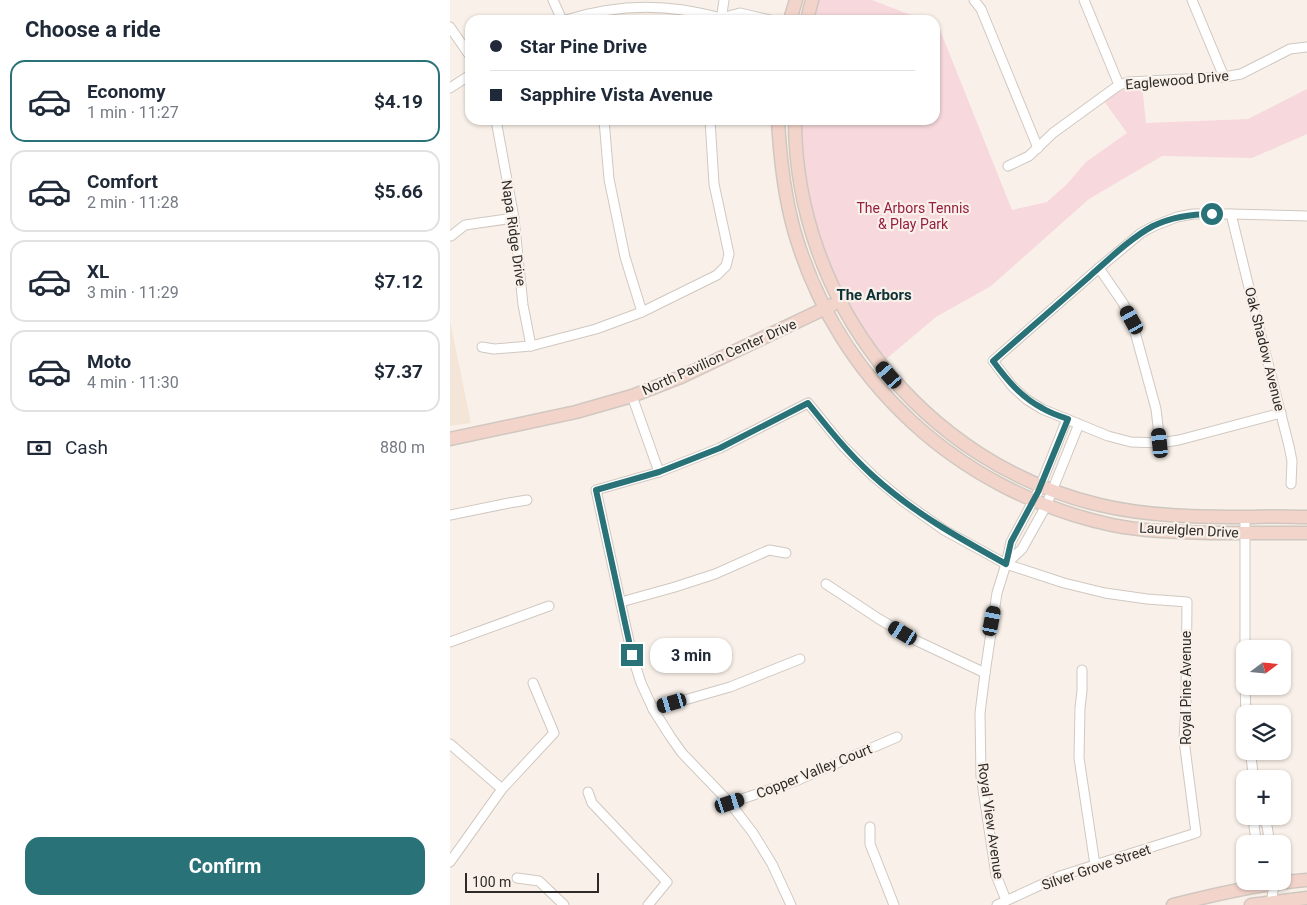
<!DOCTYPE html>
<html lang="en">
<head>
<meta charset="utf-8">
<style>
	:root { --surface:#fff; --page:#f2f2f3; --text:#1f2937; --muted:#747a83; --line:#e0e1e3; --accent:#287278 }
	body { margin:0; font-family:Roboto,sans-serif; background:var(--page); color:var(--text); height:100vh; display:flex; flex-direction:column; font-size:19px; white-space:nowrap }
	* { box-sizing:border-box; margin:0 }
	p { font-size:16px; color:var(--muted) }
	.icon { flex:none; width:28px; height:28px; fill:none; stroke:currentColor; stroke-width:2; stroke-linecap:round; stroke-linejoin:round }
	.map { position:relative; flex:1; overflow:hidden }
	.drawer { display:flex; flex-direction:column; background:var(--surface); width:450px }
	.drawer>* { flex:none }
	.hud { position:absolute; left:15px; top:15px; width:475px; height:110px; border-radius:15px; box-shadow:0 1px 4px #0004; display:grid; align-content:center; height:110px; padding:0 25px; background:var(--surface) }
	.needle { width:32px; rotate:74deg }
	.controls { position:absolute; left:786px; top:640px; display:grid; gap:10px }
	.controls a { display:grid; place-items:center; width:55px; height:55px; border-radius:10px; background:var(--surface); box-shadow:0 1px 4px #0004; font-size:25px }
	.scale { position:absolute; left:15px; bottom:12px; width:134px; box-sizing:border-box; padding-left:5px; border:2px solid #2d2a27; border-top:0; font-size:14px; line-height:18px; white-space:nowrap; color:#2d2a27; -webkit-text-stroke:4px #f9f1e9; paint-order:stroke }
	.end { position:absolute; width:22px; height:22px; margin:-11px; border:6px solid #287278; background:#fff; box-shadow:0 0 0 2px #fff }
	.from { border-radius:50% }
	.bubble { position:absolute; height:35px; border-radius:15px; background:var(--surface); box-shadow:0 1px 4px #0004; font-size:16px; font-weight:700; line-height:35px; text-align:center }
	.car { position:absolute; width:15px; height:30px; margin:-15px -8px; border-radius:6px; box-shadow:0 0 4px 1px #0007; background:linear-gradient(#222 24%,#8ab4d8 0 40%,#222 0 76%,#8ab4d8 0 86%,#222 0) }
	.hud b { display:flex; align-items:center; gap:18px; height:48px; font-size:19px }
	.hud b+b { border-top:1px solid var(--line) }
	.hud i { width:12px; height:12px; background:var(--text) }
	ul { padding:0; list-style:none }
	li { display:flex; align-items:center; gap:15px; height:82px; margin:0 10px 8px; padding:0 15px; border:2px solid var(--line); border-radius:15px }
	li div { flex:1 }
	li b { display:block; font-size:19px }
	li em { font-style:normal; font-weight:700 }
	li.active { border-color:var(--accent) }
	li>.icon { width:45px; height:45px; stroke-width:1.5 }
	h2 { padding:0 25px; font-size:22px; line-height:60px }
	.pay { display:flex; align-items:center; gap:12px; height:55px; padding:0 25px; font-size:19px }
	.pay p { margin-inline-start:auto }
	.cta { display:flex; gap:10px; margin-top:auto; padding:10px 25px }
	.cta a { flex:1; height:58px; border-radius:15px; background:var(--accent); color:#fff; font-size:20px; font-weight:700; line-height:58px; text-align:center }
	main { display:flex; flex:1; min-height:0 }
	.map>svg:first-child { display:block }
	.built { fill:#f3e5d7 }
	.green { fill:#f7d8dc }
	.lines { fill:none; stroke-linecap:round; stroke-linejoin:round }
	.street-casing { stroke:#d0c8c0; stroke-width:11 }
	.secondary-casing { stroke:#d0c8c0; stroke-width:15 }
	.street { stroke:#fff; stroke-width:9 }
	.secondary { stroke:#f2d4ca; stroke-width:12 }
	.route { stroke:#287278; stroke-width:6 }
	.labels { text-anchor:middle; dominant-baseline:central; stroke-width:4.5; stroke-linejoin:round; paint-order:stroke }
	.street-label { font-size:14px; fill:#2d2a27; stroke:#f9f1e9 }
	.park-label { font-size:14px; fill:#961e3f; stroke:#f9f1e9 }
	.neighbourhood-label { font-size:15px; font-weight:bold; fill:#0c3033; stroke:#f9f1e9 }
</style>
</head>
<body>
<main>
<section class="drawer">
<h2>Choose a ride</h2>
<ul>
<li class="active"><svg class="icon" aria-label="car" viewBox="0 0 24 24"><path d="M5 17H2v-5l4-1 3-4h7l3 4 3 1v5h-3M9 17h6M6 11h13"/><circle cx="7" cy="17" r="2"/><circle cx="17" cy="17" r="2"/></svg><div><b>Economy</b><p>1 min · 11:27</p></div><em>$4.19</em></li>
<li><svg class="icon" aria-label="car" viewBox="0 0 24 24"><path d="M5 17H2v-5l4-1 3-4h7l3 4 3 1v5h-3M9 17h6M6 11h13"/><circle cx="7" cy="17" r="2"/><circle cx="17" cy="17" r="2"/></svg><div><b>Comfort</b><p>2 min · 11:28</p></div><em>$5.66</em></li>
<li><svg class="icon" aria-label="car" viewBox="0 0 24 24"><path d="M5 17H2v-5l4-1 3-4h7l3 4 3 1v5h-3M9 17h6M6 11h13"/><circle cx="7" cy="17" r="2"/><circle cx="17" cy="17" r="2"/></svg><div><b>XL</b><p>3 min · 11:29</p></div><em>$7.12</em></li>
<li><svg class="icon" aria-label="car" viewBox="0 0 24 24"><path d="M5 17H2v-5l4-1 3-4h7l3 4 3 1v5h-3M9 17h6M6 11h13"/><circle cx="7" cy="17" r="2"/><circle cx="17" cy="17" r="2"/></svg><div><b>Moto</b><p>4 min · 11:30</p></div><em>$7.37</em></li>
</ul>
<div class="pay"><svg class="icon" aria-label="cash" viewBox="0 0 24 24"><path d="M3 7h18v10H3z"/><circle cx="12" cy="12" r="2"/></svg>Cash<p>880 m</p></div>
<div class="cta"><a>Confirm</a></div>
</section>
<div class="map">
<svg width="857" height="905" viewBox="0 0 857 905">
	<rect width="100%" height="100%" fill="#f9f1e9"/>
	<polygon class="built" points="0,321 21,423 0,426"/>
	<g class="green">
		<polygon points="369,0 422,0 474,20 363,20"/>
		<path d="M485 24 488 25 562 210 597 202 617 184 636 162 677 133 654 101C665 92 677 87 692 85L696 123 798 119 857 89V134L802 158 712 156 639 199 541 286 486 317 435 360C426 347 416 335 408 322 371 259 353 193 351 120H485Z"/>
	</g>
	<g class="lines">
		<defs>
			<g id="street">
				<polyline points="103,0 112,20"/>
				<polyline points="524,0 531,9 588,148"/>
				<polyline points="634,0 669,85"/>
				<polyline points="742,0 774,77"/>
				<polyline points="271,18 290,13 320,20"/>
				<path d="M116 20C154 8 194 4 233 10 246 12 259 15 271 18L276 20"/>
				<polyline points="271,20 274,0"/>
				<polyline points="0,27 20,56"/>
				<polyline points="0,88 20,75"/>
				<polyline points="46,120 64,218 73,305 81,346"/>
				<polyline points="154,120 159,179 175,257 192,312"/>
				<polyline points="558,166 579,156 603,133 669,85 678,82 774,77 791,74 840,49 857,47"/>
				<polyline points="781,214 805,312 839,446 842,461 841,484"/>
				<polyline points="1,236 15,225 64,218"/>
				<polyline points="649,268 673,303 682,321 706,409 710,443"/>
				<polyline points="32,347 44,349 81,346 146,329 192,312 267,275 276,266 279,254 264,184 260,120"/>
				<polyline points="182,396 209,472"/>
				<polyline points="831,413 729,440 710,443 681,442 658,436 592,409 576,399 562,386 543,361 649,268 691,233 704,226 727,217 743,214 781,214 857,216"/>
				<polyline points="0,515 59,503 77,500"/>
				<polyline points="795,517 795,649"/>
				<polyline points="556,564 572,549 596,506 629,424"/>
				<polyline points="376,584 429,619 465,640 535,673"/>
				<polyline points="171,602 225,587 265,574 319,550 336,553"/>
				<polyline points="0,642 99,606"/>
				<polyline points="632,670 632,691 630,708 629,758 645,865"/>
				<polyline points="795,686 796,714"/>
				<polyline points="203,709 280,687 350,659"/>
				<polyline points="0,744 52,789"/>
				<polyline points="800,751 804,779"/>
				<polyline points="138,792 142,803 217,882 198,905"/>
				<polyline points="280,803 348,780 447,737"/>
				<polyline points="812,816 817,826 820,844"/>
				<polyline points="420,827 420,844 444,905"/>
				<polyline points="807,844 804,827 808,816"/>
				<polyline points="0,862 52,789 104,733 83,683"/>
				<polyline points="67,878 89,881 114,905"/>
				<polyline points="556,900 546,875 531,776 530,713 535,673 547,593 556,564 561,542 588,492 617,419"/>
				<polyline points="821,902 825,881"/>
				<polyline points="341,905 322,864 303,833 280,803 232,753 220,736 203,709 191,683 182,655 146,490 209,472 270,448 358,403 393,446 423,476 453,501 494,530 556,564 614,583 655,593 697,599 737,602 736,706 734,740 746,833 610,876 547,905"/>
			</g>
			<g id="secondary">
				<polyline points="340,20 346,0"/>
				<polyline points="357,20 362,0"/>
				<path d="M328 120C330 157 334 194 344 230 387 381 509 492 662 525 696 532 730 532 765 533 796 533 826 533 857 533"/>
				<path d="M345 120C345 301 474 464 650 505 700 517 752 517 804 517 822 516 839 517 857 517"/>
				<polyline points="0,439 126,412 182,396 231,377 382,305"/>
				<path d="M723 905C766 894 813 883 857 880"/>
				<polyline points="801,905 857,898"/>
			</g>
		</defs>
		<use href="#street" class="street-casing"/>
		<use href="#secondary" class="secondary-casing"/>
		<use href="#street" class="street"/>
		<use href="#secondary" class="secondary"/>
	</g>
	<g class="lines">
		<path class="route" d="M182 655 146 490 209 472 270 448 358 403C378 428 398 453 422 475 462 512 509 538 556 564L561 542 588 492 618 419C609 416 600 413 592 408 571 397 557 380 543 361 575 333 608 304 640 276 658 260 682 237 703 226 722 217 741 214 762 214"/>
	</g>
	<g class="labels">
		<g class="street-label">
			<text transform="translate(727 80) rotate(-5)">Eaglewood Drive</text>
			<text transform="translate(64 233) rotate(82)">Napa Ridge Drive</text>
			<text transform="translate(815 349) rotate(76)">Oak Shadow Avenue</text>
			<text transform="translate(269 357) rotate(-24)">North Pavilion Center Drive</text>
			<text transform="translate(739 530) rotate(3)">Laurelglen Drive</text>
			<text transform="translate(736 688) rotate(-90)">Royal Pine Avenue</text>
			<text transform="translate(364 771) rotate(-22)">Copper Valley Court</text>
			<text transform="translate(541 821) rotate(82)">Royal View Avenue</text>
			<text transform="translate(646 867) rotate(-19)">Silver Grove Street</text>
		</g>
		<g class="park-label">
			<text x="463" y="208">The Arbors Tennis<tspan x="463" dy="16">&amp; Play Park</tspan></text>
		</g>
		<g class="neighbourhood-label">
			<text x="424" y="295">The Arbors</text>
		</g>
	</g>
</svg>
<div class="controls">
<a><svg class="needle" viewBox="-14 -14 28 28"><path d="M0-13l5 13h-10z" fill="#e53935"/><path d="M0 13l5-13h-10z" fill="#747a83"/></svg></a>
<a><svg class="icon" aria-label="layers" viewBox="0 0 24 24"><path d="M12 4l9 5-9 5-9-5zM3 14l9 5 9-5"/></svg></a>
<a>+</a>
<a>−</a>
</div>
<div class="scale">100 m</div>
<i class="end from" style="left:762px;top:214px"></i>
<i class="end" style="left:182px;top:655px"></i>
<div class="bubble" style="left:200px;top:638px;width:82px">3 min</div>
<i class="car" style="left:682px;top:320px;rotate:331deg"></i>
<i class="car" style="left:439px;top:375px;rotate:319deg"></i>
<i class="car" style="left:710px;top:443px;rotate:354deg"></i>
<i class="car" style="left:542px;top:621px;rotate:11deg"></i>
<i class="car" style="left:453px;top:633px;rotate:301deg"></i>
<i class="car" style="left:222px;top:703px;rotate:254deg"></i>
<i class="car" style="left:280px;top:803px;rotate:72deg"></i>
<div class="hud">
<b><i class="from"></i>Star Pine Drive</b>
<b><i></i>Sapphire Vista Avenue</b>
</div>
</div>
</main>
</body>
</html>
